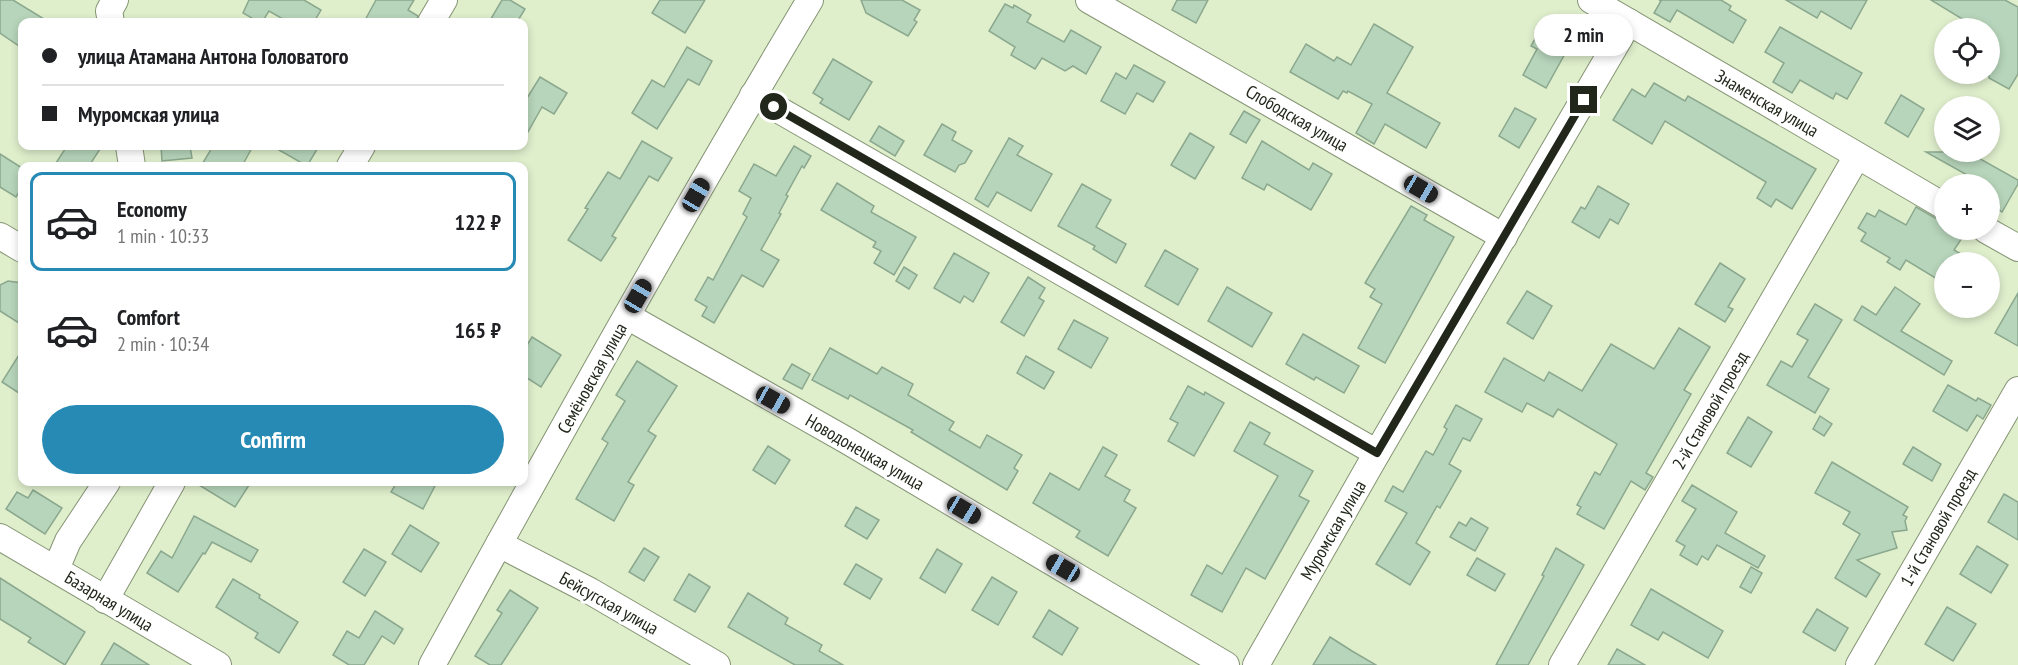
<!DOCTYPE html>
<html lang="en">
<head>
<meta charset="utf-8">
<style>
	:root { --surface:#fff; --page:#f2f2f2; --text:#202124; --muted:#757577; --line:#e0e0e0; --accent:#268ab4 }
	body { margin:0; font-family:"PT Sans Narrow",sans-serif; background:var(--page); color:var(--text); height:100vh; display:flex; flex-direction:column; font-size:22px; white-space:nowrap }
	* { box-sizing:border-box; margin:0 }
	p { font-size:20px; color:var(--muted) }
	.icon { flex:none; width:33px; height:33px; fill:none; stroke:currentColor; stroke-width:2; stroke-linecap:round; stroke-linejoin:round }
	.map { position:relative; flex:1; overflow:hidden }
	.sheet { position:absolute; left:18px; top:162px; width:510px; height:324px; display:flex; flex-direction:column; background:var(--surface); border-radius:12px; box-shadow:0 3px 9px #0003 }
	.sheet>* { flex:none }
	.top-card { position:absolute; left:18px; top:18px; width:510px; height:132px; border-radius:12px; box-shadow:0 3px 9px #0003; display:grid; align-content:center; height:132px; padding:0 24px; background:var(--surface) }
	.controls { position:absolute; left:1934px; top:18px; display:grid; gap:12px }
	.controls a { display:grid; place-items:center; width:66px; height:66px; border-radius:50%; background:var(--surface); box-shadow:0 3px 9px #0003; font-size:30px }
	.end { position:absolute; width:27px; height:27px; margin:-14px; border:8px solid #21271a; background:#fff; box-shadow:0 0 0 3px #fff }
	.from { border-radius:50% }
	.bubble { position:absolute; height:42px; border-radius:21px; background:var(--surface); box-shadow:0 3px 9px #0003; font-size:20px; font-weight:800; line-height:42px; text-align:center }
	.car { position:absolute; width:18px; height:36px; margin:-18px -9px; border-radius:8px; box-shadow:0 0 4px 2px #0007; background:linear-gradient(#222 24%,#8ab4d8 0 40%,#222 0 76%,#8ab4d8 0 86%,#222 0) }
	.top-card b { display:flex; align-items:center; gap:21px; height:57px; font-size:22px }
	.top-card b+b { border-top:2px solid var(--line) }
	.top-card i { width:15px; height:15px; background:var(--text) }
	ul { padding:10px 0 0; list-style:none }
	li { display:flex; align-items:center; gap:18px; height:99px; margin:0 12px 9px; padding:0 12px; border:3px solid transparent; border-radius:12px }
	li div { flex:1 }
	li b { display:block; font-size:22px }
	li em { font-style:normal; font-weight:800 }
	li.active { border-color:var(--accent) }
	li>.icon { width:54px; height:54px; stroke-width:1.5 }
	.button { display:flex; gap:12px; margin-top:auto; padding:12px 24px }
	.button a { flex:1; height:69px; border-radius:36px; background:var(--accent); color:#fff; font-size:24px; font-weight:800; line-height:69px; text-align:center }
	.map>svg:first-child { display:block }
	.building { fill:#b7d5ba; stroke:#8ba88e; stroke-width:1.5 }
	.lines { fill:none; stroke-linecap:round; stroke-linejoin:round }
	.minor-casing { stroke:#859474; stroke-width:28 }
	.minor { stroke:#fff; stroke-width:26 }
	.route { stroke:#21271a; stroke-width:8 }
	.labels { text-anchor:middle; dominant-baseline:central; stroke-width:6; stroke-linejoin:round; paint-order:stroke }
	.street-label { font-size:18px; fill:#21271a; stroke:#fff }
</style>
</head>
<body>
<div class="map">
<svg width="2018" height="665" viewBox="0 0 2018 665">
	<rect width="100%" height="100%" fill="#dfefcc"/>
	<g class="building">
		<polygon points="0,0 13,0 49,22 22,22 22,48 0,33"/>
		<polygon points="249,0 304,0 321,10 314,22 288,22 269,11 262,22 259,22 243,13"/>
		<polygon points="376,0 414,0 408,10 418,16 416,22 364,22"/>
		<polygon points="502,0 510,0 525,9 517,22 489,22"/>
		<polygon points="660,0 705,0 685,33 652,13"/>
		<polygon points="861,0 902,0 920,10 914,20 917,22 908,36 866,13"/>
		<polygon points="1177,0 1208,0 1196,23 1172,10"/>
		<polygon points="1659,0 1721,0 1731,6 1729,10 1746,20 1733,43 1677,10 1670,22 1654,13 1661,1"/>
		<polygon points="1786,0 1867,0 1851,29 1821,11 1817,18"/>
		<polygon points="1931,0 2005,0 2018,7 2018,74 2009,89 1989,78 1989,28 1977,28"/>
		<polygon points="1005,4 1013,8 1014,5 1031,15 1027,22 1064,42 1071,30 1101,47 1086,74 1073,66 1065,71 1042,58 1035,69 1011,55 1015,47 989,31"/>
		<polygon points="1548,16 1577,32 1546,88 1523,75 1537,49 1531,46"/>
		<polygon points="1374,24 1413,47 1387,93 1440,123 1426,148 1385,124 1374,144 1356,133 1372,104 1348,91 1347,93 1343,91 1338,99 1290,72 1306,44 1334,61 1337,57 1351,65"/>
		<polygon points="1780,27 1862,73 1847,99 1836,93 1833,99 1800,80 1792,93 1773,82 1784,63 1765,52"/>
		<polygon points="687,47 712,61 699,85 688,79 657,129 632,113 652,80 664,87"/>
		<polygon points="833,59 872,82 849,120 820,103 823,99 813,93"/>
		<polygon points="1134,65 1165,82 1153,102 1137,93 1125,114 1101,101 1116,73 1126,79"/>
		<polygon points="540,77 567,93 554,114 542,107 524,139 524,103"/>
		<polygon points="1654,83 1685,101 1688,96 1816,169 1792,209 1776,199 1771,207 1757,198 1766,182 1665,121 1652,144 1613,120 1632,89 1645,97"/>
		<polygon points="1901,95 1924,109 1908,137 1885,123"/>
		<polygon points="1515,108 1536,119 1519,148 1499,136"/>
		<polygon points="1244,111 1260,120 1246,143 1230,134"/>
		<polygon points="942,124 956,132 952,140 972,151 965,163 959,165 955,172 924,155"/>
		<polygon points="879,126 904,141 895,156 870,141"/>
		<polygon points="1190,133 1214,147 1195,179 1171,165"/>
		<polygon points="1009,138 1023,146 1017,155 1052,174 1031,211 997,192 988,207 975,199"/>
		<polygon points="642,141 672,158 658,181 649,176 612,236 616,238 601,261 568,240 588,209 585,208 608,172 620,179"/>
		<polygon points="1262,141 1309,170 1313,163 1332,174 1311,210 1267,184 1264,190 1242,178"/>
		<polygon points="67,146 102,146 89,166 54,166"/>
		<polygon points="161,146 190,146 192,158 162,161"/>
		<polygon points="213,146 253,146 242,166 201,166"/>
		<polygon points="272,146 319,146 307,166"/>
		<polygon points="794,146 811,156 804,168 802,166 786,195 788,196 779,213 781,214 761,250 779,260 763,287 742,275 714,323 702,316 707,307 695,300 708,277 713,280 747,217 743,214 751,198 739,191 754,164 776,176"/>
		<polygon points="1926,152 1968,152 2018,180 2018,184 2002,212 1989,204 1989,184 1977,184 1967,179 1969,176"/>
		<polygon points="0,154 22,168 22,187 16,197 0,187"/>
		<polygon points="837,183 874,206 871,212 916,237 894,275 874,263 881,251 873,247 876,242 821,210"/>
		<polygon points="1082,184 1111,200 1096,227 1126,244 1116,263 1093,249 1095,246 1058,226"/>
		<polygon points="1598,186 1629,204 1618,224 1610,219 1599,238 1572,222 1581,207 1585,209"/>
		<polygon points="1411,206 1427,215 1424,220 1454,237 1385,363 1358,348 1382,304 1370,297 1375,289 1365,283"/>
		<polygon points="1916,207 1944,223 1944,230 1955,230 1964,235 1954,250 1975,262 1944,262 1944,267 1937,279 1906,260 1900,270 1887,262 1890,258 1861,241 1866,233 1858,228 1867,213 1875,217 1879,210 1906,225"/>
		<polygon points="1165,250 1198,269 1178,305 1145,286"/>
		<polygon points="954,253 989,273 973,302 964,296 960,303 934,288"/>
		<polygon points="1720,263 1745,279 1728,307 1733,309 1725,322 1695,304"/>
		<polygon points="904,267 917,275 909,289 896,281"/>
		<polygon points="1028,277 1045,288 1039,298 1044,301 1024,336 1001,322"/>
		<polygon points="8,281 22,283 22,325 0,311 0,285"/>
		<polygon points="1227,287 1272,313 1252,347 1208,321"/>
		<polygon points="1895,287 1920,304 1901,331 1952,361 1944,375 1854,320 1862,306 1876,315"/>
		<polygon points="1527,291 1552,306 1533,339 1507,323"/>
		<polygon points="2018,293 2018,346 1995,333"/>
		<polygon points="1815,304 1842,320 1808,377 1829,389 1815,413 1767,385 1781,361 1792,367 1808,340 1797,334"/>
		<polygon points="1074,320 1108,338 1091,368 1058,349"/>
		<polygon points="1679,328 1710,347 1684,390 1691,394 1646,473 1653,477 1645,490 1631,481 1604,529 1577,514 1581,507 1577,505 1595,472 1600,475 1617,444 1558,409 1553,417 1527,403 1522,412 1485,392 1504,358 1544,381 1549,372 1582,391 1611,344 1654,369"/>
		<polygon points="1303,334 1359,366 1344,393 1316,377 1314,380 1286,364"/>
		<polygon points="532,337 561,355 541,387 524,376 524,350"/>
		<polygon points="830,348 877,374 882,367 913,384 908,395 954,422 949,430 980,448 987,435 1022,455 1014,468 1018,471 1007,490 911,432 913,430 850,395 848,399 812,380"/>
		<polygon points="22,350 22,395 2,382"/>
		<polygon points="1026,356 1054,372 1044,389 1017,373"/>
		<polygon points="637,361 677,386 648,431 656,436 628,482 634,485 614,521 576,499 608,443 602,439 625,401 616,395"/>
		<polygon points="792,364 810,374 802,389 783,379"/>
		<polygon points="1948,385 1976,401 1978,398 1991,405 1983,419 1977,415 1967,431 1933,411"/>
		<polygon points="1188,386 1204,395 1205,392 1224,403 1194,456 1168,441 1178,423 1170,419"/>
		<polygon points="1456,405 1482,419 1470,441 1463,438 1449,464 1461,471 1440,508 1437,506 1416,543 1430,552 1410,585 1376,564 1407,513 1385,501 1393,486 1403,492 1426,451 1433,455 1447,429 1444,427"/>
		<polygon points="1820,416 1832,424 1824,436 1813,429"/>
		<polygon points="1748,417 1772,432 1751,467 1727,453"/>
		<polygon points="1250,422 1270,433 1264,444 1313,471 1299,496 1309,501 1265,579 1246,568 1222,612 1191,595 1207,565 1222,574 1278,476 1234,451"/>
		<polygon points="768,446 790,460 775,484 753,470"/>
		<polygon points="1103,447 1117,455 1105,476 1130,490 1124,501 1136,508 1108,556 1076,537 1080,531 1033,503 1050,473 1079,490"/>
		<polygon points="1913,447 1941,464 1932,481 1903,464"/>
		<polygon points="1832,462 1908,507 1903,515 1907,517 1905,521 1907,530 1892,532 1897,548 1857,560 1880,574 1866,597 1835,578 1860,534 1843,524 1850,512 1815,493"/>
		<polygon points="194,482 251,482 235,507"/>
		<polygon points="397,482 437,482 423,509 391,492"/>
		<polygon points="1692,485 1737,512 1725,533 1765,556 1758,568 1717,545 1708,560 1702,556 1697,565 1680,555 1685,546 1676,541 1696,509 1682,501"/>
		<polygon points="33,490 62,508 45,534 6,509 17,492 28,498"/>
		<polygon points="2004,494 2018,502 2018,540 1988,522"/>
		<polygon points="856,507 879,520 867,539 845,526"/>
		<polygon points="194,516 258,550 251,562 212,542 205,554 203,553 178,592 147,573 161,551 172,558"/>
		<polygon points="1471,518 1488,528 1475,551 1450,537 1459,522 1466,526"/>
		<polygon points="410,525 439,543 421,572 392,554"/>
		<polygon points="1977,546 2008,565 1991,593 1960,574"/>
		<polygon points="644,548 659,557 644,581 629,572"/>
		<polygon points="1556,548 1584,565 1528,665 1496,665 1544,576 1542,575"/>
		<polygon points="364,549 386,562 365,596 343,582"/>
		<polygon points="937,549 962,564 945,593 920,578"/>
		<polygon points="1477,558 1505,574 1495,591 1467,575"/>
		<polygon points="856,564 882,579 870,599 844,584"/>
		<polygon points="1751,567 1762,573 1751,593 1740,587"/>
		<polygon points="689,574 710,587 695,612 674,600"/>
		<polygon points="992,577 1017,592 998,625 972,610"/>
		<polygon points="0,578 85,632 65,665 28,642 31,638 0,619"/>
		<polygon points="233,579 260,595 259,598 298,622 279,653 255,638 258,633 216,607"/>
		<polygon points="1651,589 1723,631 1708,658 1663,632 1658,640 1631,625"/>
		<polygon points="510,590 538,608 501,665 490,665 475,656 502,613 497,610"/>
		<polygon points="748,593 788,618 785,624 822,645 819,651 843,665 795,665 728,627"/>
		<polygon points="1947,607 1976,624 1953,661 1925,644"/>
		<polygon points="1817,609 1848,628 1835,651 1803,632"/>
		<polygon points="1049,610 1078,628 1062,655 1033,637"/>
		<polygon points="375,611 403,629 394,644 382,636 364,665 349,665 333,655 347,631 359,638"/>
		<polygon points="1330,637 1352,651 1376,665 1313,665"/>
		<polygon points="114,643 149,665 101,665"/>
		<polygon points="1617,649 1645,665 1608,665"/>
	</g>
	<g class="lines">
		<defs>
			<g id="minor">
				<polyline points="1089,0 1504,237"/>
				<polyline points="1591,0 1944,206"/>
				<polyline points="111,22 109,11 115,0"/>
				<polyline points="431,22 444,0"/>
				<polyline points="753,95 1377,453"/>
				<polyline points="129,146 132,166"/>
				<polyline points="350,166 362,146"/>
				<polyline points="1986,230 2018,248"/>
				<polyline points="0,236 22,249"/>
				<polyline points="627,316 846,440 1226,665"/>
				<polyline points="0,537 218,665"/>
				<polyline points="499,544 590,591 717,665"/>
				<polyline points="56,569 68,541 107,482"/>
				<polyline points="105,600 172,482"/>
				<path d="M432 665C555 442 679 219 810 0"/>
				<polyline points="1256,665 1377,453 1629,22"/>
				<polyline points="1562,665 1857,156"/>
				<polyline points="1859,665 2018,390"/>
			</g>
		</defs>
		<use href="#minor" class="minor-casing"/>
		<use href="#minor" class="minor"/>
	</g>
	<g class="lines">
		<polyline class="route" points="774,107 1377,453 1584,100"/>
	</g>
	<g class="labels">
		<g class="street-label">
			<text transform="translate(1767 103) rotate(30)">Знаменская улица</text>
			<text transform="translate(1297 118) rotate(30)">Слободская улица</text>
			<text transform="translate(592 378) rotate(-61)">Семёновская улица</text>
			<text transform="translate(1710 410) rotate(-60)">2-й Становой проезд</text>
			<text transform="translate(865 452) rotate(30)">Новодонецкая улица</text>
			<text transform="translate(1938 527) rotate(-60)">1-й Становой проезд</text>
			<text transform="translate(1333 530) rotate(-60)">Муромская улица</text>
			<text transform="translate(109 601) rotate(31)">Базарная улица</text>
			<text transform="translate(609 603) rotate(29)">Бейсугская улица</text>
		</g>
	</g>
</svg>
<div class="controls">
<a><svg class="icon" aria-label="locate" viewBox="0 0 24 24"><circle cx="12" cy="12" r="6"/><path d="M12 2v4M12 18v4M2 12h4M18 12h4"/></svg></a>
<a><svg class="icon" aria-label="layers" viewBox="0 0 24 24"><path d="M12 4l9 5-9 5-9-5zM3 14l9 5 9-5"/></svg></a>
<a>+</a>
<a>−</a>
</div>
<i class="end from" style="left:774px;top:107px"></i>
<i class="end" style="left:1584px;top:100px"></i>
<div class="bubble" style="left:1534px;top:14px;width:99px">2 min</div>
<i class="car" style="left:1421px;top:189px;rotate:120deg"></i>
<i class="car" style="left:696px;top:195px;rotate:30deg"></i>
<i class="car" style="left:638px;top:296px;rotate:30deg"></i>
<i class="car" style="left:773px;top:400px;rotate:119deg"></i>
<i class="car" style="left:964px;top:510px;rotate:121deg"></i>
<i class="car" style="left:1063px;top:568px;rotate:300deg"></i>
<div class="top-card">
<b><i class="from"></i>улица Атамана Антона Головатого</b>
<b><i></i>Муромская улица</b>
</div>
<section class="sheet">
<ul>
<li class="active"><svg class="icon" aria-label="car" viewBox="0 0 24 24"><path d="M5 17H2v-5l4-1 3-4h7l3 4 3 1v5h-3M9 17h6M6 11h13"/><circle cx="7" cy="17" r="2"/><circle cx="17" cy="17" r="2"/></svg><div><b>Economy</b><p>1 min · 10:33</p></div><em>122 ₽</em></li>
<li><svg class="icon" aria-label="car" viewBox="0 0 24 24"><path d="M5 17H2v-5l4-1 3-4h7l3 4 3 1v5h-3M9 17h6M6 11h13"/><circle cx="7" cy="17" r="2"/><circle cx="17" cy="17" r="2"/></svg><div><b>Comfort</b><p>2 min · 10:34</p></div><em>165 ₽</em></li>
</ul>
<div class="button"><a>Confirm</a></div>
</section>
</div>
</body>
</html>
